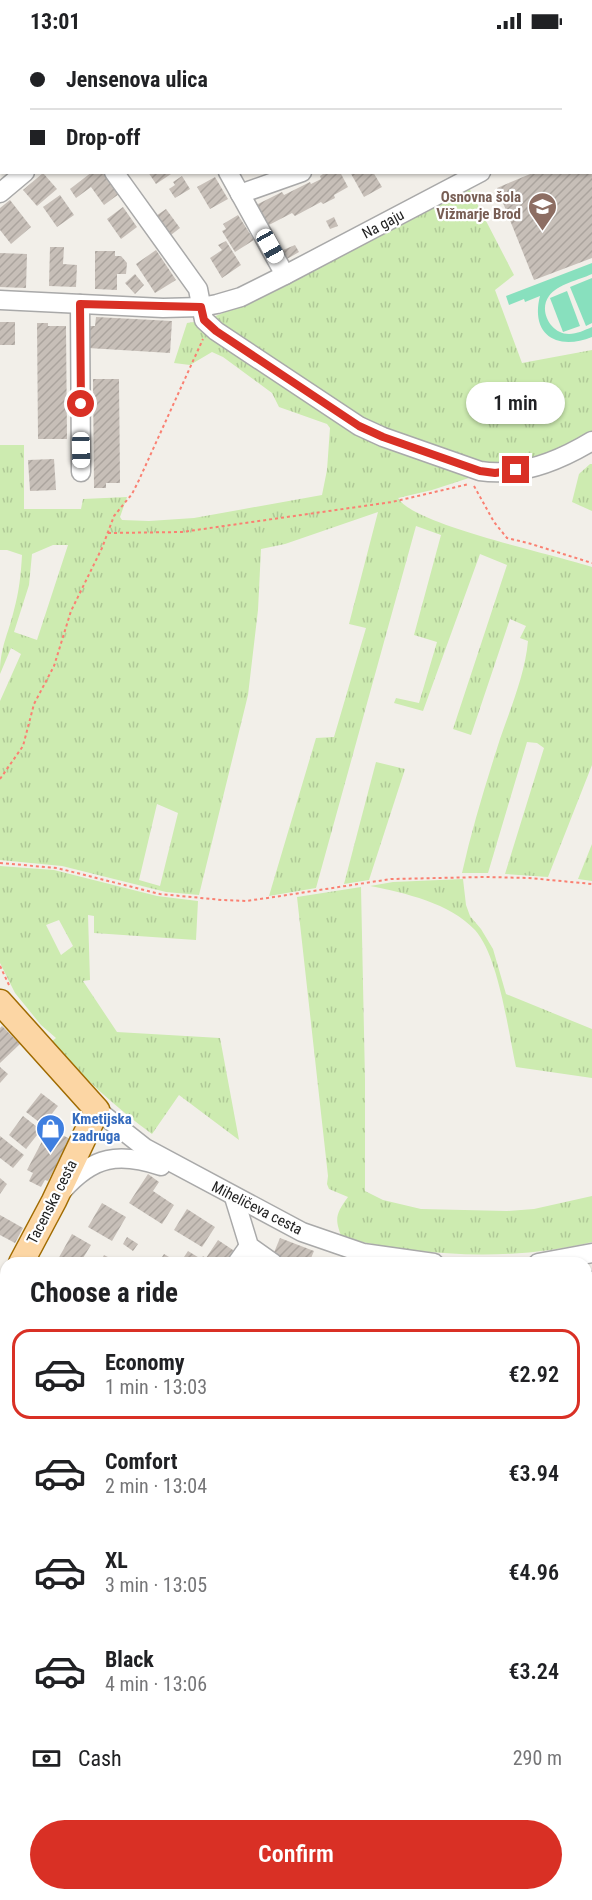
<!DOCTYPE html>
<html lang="en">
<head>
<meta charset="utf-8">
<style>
	:root { --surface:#fff; --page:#f2f2f2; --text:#202124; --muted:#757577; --line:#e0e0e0; --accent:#d93025 }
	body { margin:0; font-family:"Roboto Condensed",sans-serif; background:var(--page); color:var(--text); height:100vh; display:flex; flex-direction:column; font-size:22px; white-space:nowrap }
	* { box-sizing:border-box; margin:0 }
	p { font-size:20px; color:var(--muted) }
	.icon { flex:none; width:33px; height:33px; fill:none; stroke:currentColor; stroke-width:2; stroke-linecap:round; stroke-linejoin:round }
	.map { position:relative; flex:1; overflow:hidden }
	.drawer { position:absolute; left:0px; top:1215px; width:592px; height:644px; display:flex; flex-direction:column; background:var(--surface); border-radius:18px 18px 0 0; box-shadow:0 2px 4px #0004 }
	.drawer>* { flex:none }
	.banner { position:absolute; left:0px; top:0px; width:592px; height:132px; box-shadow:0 2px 4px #0004; display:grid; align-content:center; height:132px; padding:0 30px; background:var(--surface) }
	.end { position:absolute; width:27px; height:27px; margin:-14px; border:8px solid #d93025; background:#fff; box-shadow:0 0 0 3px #fff }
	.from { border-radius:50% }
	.bubble { position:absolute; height:42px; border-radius:21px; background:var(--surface); box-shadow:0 2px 4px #0004; font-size:20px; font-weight:600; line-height:42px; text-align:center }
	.car { position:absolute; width:18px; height:36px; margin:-18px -9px; border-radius:8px; box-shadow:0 0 4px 2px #0007; background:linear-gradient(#fff 24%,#345 0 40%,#fff 0 76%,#345 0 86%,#fff 0) }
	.banner b { display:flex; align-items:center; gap:21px; height:57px; font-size:22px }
	.banner b+b { border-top:2px solid var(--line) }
	.banner i { width:15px; height:15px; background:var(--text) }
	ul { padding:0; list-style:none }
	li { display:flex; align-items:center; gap:18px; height:90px; margin:0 12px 9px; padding:0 18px; border:3px solid transparent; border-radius:18px }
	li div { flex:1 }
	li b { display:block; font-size:22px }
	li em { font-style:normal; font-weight:600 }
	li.current { border-color:var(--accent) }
	li>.icon { width:54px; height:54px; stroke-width:1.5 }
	h2 { padding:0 30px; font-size:27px; line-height:72px }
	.pay { display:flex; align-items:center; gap:15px; height:66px; padding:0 30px; font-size:22px }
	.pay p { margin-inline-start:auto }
	.primary-button { display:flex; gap:12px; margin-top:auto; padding:12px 30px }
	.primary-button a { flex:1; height:69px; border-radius:36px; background:var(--accent); color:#fff; font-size:24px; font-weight:600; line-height:69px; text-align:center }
	.status { display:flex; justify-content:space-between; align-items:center; height:42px; padding:0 30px; background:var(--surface); direction:ltr }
	.status svg { height:16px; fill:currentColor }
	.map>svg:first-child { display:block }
	.grass { fill:url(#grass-tufts); fill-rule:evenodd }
	.forest { fill:url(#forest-firs) }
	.pitch { fill:#88e0be }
	.building { fill:url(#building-hatch) }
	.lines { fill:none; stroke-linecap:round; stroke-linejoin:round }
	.minor-casing { stroke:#a9a9a9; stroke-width:21 }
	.major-casing { stroke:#a06b00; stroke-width:27 }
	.path { stroke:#fa8072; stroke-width:2; stroke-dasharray:3 3; stroke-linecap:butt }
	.minor { stroke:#fff; stroke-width:18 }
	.major { stroke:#fcd6a4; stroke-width:24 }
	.route { stroke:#d93025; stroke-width:8 }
	.labels { text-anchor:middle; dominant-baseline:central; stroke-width:4.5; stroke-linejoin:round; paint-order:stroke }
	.education-label { font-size:15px; font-weight:bold; fill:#785e54; stroke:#fff; text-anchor:end }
	.street-label { font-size:15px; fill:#222; stroke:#fff }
	.shop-label { font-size:15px; font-weight:bold; fill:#366cbe; stroke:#fff; text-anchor:start }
</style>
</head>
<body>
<div class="status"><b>13:01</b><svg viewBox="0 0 49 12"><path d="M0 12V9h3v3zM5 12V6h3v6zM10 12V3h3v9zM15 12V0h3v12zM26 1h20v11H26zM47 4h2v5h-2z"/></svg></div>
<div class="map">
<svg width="592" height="1858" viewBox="0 0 592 1858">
	<defs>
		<pattern id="grass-tufts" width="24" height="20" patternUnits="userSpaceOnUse" patternTransform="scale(1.5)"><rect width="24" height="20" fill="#cdebb0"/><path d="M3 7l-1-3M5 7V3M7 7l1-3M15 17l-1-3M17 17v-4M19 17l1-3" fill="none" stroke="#b0c997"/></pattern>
		<pattern id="forest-firs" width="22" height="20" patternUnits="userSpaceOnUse" patternTransform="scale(1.5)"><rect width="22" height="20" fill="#add19e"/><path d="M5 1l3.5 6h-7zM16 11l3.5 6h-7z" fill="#95b388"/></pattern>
		<pattern id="building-hatch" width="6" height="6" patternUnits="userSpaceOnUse" patternTransform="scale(1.5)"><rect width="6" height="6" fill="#c7bfb8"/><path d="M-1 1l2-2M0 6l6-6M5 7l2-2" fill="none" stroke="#aba49e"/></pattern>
	</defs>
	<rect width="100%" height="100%" fill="#f2efe9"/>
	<g class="grass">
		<polygon points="469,146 514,233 495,248 522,321 592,308 592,390 561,407 495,427 363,382 211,276 237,265"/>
		<path d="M194 280 331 369 470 432 469 436 432 448 398 456C413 483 557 513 592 525V723L548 835 505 832 544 706 537 701 527 700 488 831H462C472 786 486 741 500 697 511 665 525 632 528 599L520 596 526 584 510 577 471 693 453 687 507 523 480 512 423 669 394 661 396 656 419 661 437 600 414 593 441 493 416 484 316 846 269 854 316 696 334 695 366 586 349 582 378 470 285 502 261 507 258 568 248 653 199 853 166 850 62 824 0 818V659L21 612 11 606 0 632C0 605 8 593 14 568 19 550 21 532 22 513L7 508H0V403H24V467H81L83 457 127 455 120 475 122 478 149 479 194 476 322 453 327 428 330 386 327 382 279 365 272 351 223 315 212 310 190 323 174 321 187 281ZM53 503H68L37 598 14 590 29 543 32 512ZM157 762 178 771 160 844 139 838Z"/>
		<polygon points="590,422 592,422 592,469 572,460 579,432"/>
		<polygon points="376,720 405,727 369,838 344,842"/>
		<polygon points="592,802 592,839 578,837"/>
		<path d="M0 824 54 828 157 854 198 859 196 898 94 891V874L88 873 90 938 83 939 117 990 220 996 239 1098 179 1053 152 1092C115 1065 82 1034 51 1000L56 996 41 983 15 951 0 921ZM59 878 73 904 61 913 46 883Z"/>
		<path d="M463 837 466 863 470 874 481 887 493 907 506 952 592 987V1036L516 1025C508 989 499 915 475 888 450 861 405 851 370 844L393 840Z"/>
		<path d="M361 845 365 1038V1149L383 1158 421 1167 507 1169 534 1167 592 1154V1200C509 1220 424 1214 342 1196 334 1176 336 1172 348 1155L329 1147 327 1142 328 1134 297 855Z"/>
	</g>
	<g class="forest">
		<polygon points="592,1691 592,1754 586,1748 587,1694"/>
		<polygon points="592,1776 592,1858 540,1858 543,1853 586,1852 587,1785"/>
	</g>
	<g class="pitch">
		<path d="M592 221V232C579 238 558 242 549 254 538 269 551 292 569 292 577 292 585 288 592 285V295C557 309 530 293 540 254L525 260 524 257 509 263 506 254Z"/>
		<polygon points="592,236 592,281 586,284 570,245"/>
		<polygon points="567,249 580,284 563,290 550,256"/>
	</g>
	<g class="building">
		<polygon points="92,130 104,130 119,152 104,163 91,145 76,156 70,147"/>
		<polygon points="148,130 174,130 156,142"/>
		<polygon points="326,130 340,130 348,145 334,153 335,156 323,162 321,160 295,174 292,171 267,184 256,163 282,150 284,153 310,140 311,142 321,137 320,134"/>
		<polygon points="350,130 373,130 382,145 364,155"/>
		<polygon points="535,130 592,130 592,216 534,238 497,146"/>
		<polygon points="43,131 57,147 37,164 23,148"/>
		<polygon points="182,134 190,147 175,156 169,147 175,143 173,140"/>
		<polygon points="215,135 228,157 210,167 197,145"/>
		<polygon points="60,153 74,173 57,185 43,165"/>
		<polygon points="10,158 31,185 11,202 0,188 0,166"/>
		<polygon points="123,165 137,185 121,197 107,177"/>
		<polygon points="166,167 180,186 167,196 153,176"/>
		<polygon points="238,173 254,198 235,210 222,189 226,187 223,182"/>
		<polygon points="334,175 338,184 330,187 326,179"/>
		<polygon points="226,199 241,223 222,236 210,216 222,208 218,203"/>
		<polygon points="295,203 299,210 287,217 283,208"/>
		<polygon points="50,205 64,205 63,222 77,223 76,245 49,244"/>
		<polygon points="156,208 176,238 155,251 136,222"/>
		<polygon points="95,209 115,209 115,214 121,214 127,221 126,232 117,232 117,248 95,247"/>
		<polygon points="0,211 27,212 26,246 0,245"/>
		<polygon points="135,232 144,243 135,252 125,241"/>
		<polygon points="96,275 172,279 170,311 88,306 89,284 95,284"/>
		<rect x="0" y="280" width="15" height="23"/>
		<polygon points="37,281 48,281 48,284 66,284 67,397 38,397"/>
		<polygon points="93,337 119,337 120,441 106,441 106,446 94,446"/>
		<polygon points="54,417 56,448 30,449 28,418"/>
		<polygon points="2,984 20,1002 0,1021 0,986"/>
		<polygon points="0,1025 8,1032 0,1041"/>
		<polygon points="41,1051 58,1064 43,1083 26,1070"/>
		<polygon points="23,1074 41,1088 26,1107 9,1093"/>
		<polygon points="49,1086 70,1097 48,1139 45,1138 41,1145 29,1139 33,1131 27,1128"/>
		<polygon points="0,1094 24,1113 13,1126 0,1116"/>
		<polygon points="148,1132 159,1140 153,1149 174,1163 162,1182 129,1161"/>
		<polygon points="0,1136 7,1142 0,1152"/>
		<polygon points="102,1161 126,1175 112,1199 88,1185"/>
		<polygon points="187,1167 215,1185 202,1205 174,1188"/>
		<polygon points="0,1173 23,1186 15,1201 0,1193"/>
		<polygon points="72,1192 91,1203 80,1221 61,1221 57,1219"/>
		<polygon points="127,1195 138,1202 133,1209 123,1202"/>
		<polygon points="280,1196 314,1209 309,1221 294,1221 273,1213"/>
		<polygon points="218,1198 239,1212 233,1221 180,1221 188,1209 201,1217 203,1214 206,1216"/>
		<polygon points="164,1212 179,1221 158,1221"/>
		<polygon points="104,1213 119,1221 100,1221"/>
		<polygon points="4,1298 6,1299 6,1321 0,1318 0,1306"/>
		<polygon points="4,1329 6,1330 6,1368 3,1366 0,1372 0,1336"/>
		<polygon points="0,1378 6,1382 6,1395 0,1403"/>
		<polygon points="586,1387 592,1392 592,1419 586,1415"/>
		<polygon points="592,1447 592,1475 586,1471 586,1456"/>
		<polygon points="6,1517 6,1539 0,1535 0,1527"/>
		<polygon points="592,1523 592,1547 586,1544 586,1533"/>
		<polygon points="0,1581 6,1584 6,1590 0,1599"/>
		<polygon points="4,1615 6,1616 6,1630 0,1626 0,1622"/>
		<polygon points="6,1647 6,1677 0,1673 0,1656"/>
		<polygon points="1,1709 6,1713 6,1744 0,1740"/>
		<polygon points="0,1765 6,1769 6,1776 0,1784"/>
		<polygon points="99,1852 147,1852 142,1858 95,1858"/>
		<polygon points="170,1852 195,1852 191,1858 169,1858 167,1856"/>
		<polygon points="319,1852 328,1852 337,1858 316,1858"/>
		<polygon points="370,1852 398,1852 395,1858 366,1858"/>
		<polygon points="484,1852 504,1852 501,1858 492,1858"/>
	</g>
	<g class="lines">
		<defs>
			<g id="minor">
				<polyline points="236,0 236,2"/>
				<polyline points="251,2 254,0"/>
				<polyline points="410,2 412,1"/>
				<polyline points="0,19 2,19"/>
				<polyline points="591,73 592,73"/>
				<path d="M114 130 198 247 204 278 216 289 359 384 383 395 480 429C519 435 559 419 592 399"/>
				<polyline points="228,130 285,233"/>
				<polyline points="0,151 25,130"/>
				<polyline points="240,152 302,130"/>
				<polyline points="0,258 163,266 201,265 217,262 241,255 285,233 481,130"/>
				<polyline points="80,262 81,430"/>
				<polyline points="97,1068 145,1106 302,1190 363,1211 434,1221"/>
				<path d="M63 1148C93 1114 119 1110 161 1124"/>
				<polyline points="234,1155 249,1204 273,1221"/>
				<polyline points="237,1221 249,1204"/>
				<polyline points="538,1221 592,1211"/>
				<polyline points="586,1240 592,1239"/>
				<polyline points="586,1357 592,1361"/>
				<polyline points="0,1497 6,1488"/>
				<polyline points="586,1498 592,1502"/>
				<polyline points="0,1692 6,1696"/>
				<polyline points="237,1852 245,1858"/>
				<polyline points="453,1852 461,1858"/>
			</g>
			<g id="major">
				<polyline points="0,960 97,1068 54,1159 21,1221"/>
				<polyline points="0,1267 6,1254"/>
			</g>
		</defs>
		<use href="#minor" class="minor-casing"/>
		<use href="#major" class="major-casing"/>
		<g class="path">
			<polyline points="538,0 539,2"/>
			<polyline points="474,444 494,480 507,496 528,501 592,521"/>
			<polyline points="108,491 182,490 392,460 469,442"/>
			<polyline points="0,737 23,704 34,662 54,624 71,569 102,506 114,474 132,452 139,438 203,297"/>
			<polyline points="0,821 57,826 160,852 222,858 246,859 274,855 391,837 486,835 529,836 592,842"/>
			<polyline points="0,924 9,943"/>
			<polyline points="586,1684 592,1687"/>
			<polyline points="586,1788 592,1777"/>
			<polyline points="534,1858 535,1852"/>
			<polyline points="541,1858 546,1852"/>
		</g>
		<use href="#minor" class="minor"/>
		<use href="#major" class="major"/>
	</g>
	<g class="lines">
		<polyline class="route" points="81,362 80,262 201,265 204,278 216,289 359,384 383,395 480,429 495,431 516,428"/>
	</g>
	<defs>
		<symbol id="school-pin" viewBox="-11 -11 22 30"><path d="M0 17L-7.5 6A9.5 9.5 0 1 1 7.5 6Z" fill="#8d6e63" stroke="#fff"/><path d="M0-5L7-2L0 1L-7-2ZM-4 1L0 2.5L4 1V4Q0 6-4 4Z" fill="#fff"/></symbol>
		<symbol id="shop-pin" viewBox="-11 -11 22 30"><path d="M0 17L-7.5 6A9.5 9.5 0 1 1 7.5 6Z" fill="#3f7fe0" stroke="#fff"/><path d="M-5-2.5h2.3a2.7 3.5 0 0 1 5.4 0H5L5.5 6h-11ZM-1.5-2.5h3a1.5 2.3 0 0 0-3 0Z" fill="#fff"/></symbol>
	</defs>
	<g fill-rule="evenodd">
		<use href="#school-pin" x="526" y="148" width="33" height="45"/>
		<use href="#shop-pin" x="34" y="1070" width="33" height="45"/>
	</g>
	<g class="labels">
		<g class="education-label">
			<text x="521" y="155">Osnovna šola<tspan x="521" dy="17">Vižmarje Brod</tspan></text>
		</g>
		<g class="street-label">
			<text transform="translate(383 182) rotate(-28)">Na gaju</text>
			<text transform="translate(52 1160) rotate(-63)">Tacenska cesta</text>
			<text transform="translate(257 1166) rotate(27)">Miheličeva cesta</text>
		</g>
		<g class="shop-label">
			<text x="72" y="1077">Kmetijska<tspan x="72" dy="17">zadruga</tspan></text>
		</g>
	</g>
</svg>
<i class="end from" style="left:81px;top:362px"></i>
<i class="end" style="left:516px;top:428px"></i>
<div class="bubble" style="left:466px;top:340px;width:99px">1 min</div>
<i class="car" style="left:270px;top:204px;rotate:151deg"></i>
<i class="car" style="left:81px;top:408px;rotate:179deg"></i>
<div class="banner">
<b><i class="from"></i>Jensenova ulica</b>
<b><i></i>Drop-off</b>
</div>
<section class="drawer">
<h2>Choose a ride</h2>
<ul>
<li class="current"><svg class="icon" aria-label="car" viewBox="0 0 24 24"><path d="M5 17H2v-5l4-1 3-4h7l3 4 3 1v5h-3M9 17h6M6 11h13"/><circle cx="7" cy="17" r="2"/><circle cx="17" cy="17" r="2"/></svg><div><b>Economy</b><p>1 min · 13:03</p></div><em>€2.92</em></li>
<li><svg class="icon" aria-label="car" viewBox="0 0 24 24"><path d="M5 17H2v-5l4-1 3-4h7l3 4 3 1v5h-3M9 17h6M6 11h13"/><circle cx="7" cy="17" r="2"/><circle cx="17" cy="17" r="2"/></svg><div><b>Comfort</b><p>2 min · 13:04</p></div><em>€3.94</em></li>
<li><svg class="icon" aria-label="car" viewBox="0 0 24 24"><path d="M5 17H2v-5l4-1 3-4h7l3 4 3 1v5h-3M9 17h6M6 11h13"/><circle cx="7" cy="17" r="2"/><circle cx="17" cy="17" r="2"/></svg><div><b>XL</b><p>3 min · 13:05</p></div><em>€4.96</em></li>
<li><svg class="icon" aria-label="car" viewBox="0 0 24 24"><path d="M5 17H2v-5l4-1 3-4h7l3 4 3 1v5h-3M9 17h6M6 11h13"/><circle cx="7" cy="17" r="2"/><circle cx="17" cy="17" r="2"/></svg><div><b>Black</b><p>4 min · 13:06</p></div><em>€3.24</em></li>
</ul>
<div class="pay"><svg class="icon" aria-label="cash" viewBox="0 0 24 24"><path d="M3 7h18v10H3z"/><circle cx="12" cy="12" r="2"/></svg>Cash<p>290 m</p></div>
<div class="primary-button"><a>Confirm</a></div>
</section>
</div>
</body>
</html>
